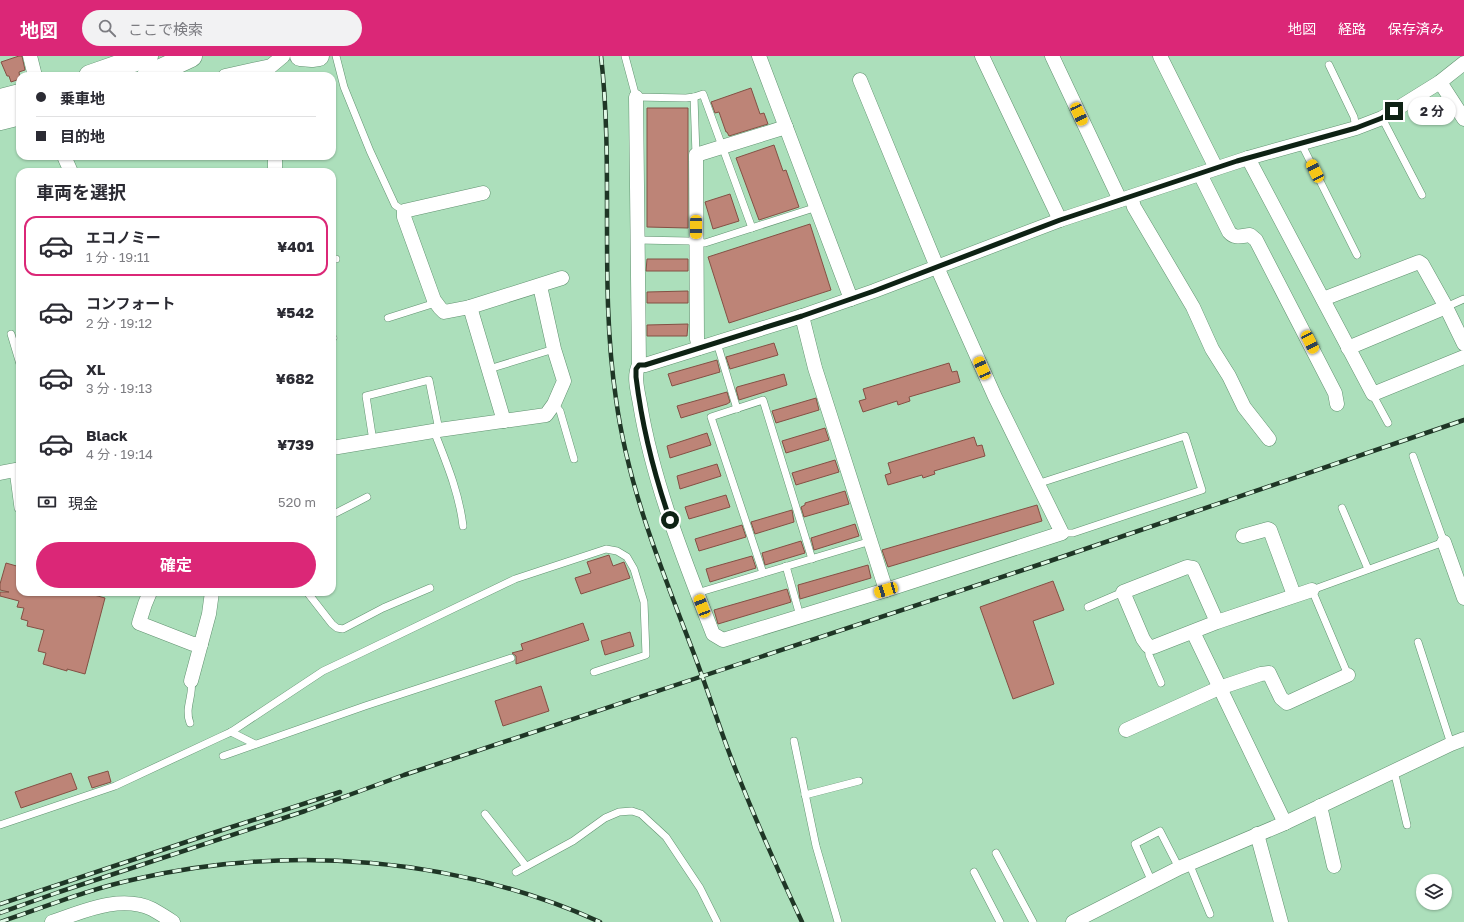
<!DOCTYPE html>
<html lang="ja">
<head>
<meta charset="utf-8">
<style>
	:root { --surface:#fff; --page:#f2f2f3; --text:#2b2b33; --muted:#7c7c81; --line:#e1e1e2; --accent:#db2777 }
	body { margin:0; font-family:"Golos Text","Noto Sans JP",sans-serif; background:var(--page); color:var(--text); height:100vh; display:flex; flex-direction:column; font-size:15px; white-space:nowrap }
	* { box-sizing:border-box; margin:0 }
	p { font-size:13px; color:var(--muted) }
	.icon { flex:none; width:22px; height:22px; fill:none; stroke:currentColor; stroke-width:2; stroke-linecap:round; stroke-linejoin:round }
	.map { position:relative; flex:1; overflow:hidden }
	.side { position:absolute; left:16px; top:112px; width:320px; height:428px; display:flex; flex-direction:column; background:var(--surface); border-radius:12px; box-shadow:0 1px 3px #0004 }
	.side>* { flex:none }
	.top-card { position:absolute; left:16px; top:16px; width:320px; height:88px; border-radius:12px; box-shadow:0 1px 3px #0004; display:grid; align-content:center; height:88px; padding:0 20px; background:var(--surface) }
	.controls { position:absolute; left:1416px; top:818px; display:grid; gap:8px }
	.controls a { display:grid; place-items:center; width:36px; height:36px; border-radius:50%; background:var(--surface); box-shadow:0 1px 3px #0004; font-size:20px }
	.end { position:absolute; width:18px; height:18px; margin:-9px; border:5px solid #0e2214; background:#fff; box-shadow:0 0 0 2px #fff }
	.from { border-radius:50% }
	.bubble { position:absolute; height:28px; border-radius:14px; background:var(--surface); box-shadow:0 1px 3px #0004; font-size:13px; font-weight:700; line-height:28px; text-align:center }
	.car { position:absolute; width:12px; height:24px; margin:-12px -6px; border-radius:5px; box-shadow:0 0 3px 1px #0007; background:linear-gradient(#f5c518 24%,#345 0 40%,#f5c518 0 76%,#345 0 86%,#f5c518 0) }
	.top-card b { display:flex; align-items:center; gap:14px; height:38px; font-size:15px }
	.top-card b+b { border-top:1px solid var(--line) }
	.top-card i { width:10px; height:10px; background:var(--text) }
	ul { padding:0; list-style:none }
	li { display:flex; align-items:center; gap:12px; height:60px; margin:0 8px 6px; padding:0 12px; border:2px solid transparent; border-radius:12px }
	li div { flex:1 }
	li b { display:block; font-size:15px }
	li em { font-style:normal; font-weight:700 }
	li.selected { border-color:var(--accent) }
	li>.icon { width:36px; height:36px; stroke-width:1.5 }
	h2 { padding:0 20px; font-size:18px; line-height:48px }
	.pay { display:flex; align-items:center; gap:10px; height:44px; padding:0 20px; font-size:15px }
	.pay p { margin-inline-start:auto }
	.cta { display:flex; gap:8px; margin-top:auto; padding:8px 20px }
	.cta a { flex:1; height:46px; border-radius:24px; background:var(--accent); color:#fff; font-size:16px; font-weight:700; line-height:46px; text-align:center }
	header { display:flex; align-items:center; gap:24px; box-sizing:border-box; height:56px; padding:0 20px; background:var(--accent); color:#fff }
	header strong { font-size:19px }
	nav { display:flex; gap:22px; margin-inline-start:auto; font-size:14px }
	.search { width:280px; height:36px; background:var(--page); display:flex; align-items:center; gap:10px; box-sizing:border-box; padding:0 14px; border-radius:22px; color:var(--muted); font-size:15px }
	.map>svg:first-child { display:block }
	.building { fill:#bd8477; stroke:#845044 }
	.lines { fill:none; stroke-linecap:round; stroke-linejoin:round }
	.lane-casing { stroke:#619270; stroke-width:8 }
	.street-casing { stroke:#619270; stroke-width:15 }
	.secondary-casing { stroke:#619270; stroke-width:21 }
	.primary-casing { stroke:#619270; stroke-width:23 }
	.lane { stroke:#fff; stroke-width:7 }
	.street { stroke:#fff; stroke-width:14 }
	.secondary { stroke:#fff; stroke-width:20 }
	.primary { stroke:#fff; stroke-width:22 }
	.rail-casing { stroke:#1f3626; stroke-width:4.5 }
	.rail { stroke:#e0f9e6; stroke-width:3; stroke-dasharray:9; stroke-linecap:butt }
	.route { stroke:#0e2214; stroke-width:5 }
</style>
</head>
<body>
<header>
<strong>地図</strong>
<div class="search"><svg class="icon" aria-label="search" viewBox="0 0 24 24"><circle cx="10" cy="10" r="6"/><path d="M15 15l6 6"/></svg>ここで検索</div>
<nav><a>地図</a><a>経路</a><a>保存済み</a></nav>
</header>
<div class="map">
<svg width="1464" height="866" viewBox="0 0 1464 866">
	<rect width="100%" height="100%" fill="#acdfbb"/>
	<g class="building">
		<polygon points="19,0 22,0 25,14 19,16 20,23 11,26 9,20 7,20 1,6"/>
		<polygon points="751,32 760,58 764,57 768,68 729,80 727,76 726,76 719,56 715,57 711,46"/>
		<polygon points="647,52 688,52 688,172 647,171"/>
		<polygon points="774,89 783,115 786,114 799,151 759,164 736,102"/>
		<polygon points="730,138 739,165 713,173 705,146"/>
		<polygon points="810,168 831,234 729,267 708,201"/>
		<polygon points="647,203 688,203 688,215 646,215"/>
		<polygon points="688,235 688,247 647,247 647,236"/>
		<polygon points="688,268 687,280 647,280 647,269"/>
		<polygon points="774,287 778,299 730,313 726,301"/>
		<polygon points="717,304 720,316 672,330 668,318"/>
		<polygon points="949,307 952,316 957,315 960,326 909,341 910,345 898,349 897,345 863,356 859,345 866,343 863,333"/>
		<polygon points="784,318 787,329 739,344 736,333 737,331"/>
		<polygon points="727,336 730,346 727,348 681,362 677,350"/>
		<polygon points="816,342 819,354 776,367 772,355"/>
		<polygon points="825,372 829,384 786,397 782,385"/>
		<polygon points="707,377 711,389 670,402 667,390"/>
		<polygon points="974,381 977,390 982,389 985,400 934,415 935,418 923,422 922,419 888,429 885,419 891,417 888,407"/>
		<polygon points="835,404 839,416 796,429 792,417"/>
		<polygon points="717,408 721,420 680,433 677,420"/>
		<polygon points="845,435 849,448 804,461 801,451 805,449 805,447"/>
		<polygon points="726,439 730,451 689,463 685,451"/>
		<polygon points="1037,449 1042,465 888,511 882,494"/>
		<polygon points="792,454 794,466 755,478 751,466"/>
		<polygon points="855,468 859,480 814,494 811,482"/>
		<polygon points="742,469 746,481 699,495 695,483"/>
		<polygon points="801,485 805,497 765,509 762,497"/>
		<polygon points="609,499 613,510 624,506 630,522 581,538 575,522 591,517 587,506"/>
		<polygon points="752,500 756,512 710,526 706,513"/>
		<polygon points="6,507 20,511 20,536 83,536 105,542 85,618 67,613 67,615 43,608 46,597 38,595 44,574 27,570 28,565 21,563 24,552 17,551 19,545 0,540 0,536 9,536 0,534 0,528"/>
		<polygon points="868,509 871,522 800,543 798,529"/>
		<polygon points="1053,525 1064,554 1033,565 1054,628 1013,643 980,551"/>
		<polygon points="787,533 791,546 788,547 718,568 714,554"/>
		<polygon points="583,567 589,584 516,608 516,600 512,597 523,594 521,588"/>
		<polygon points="630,576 634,590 605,599 601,585"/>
		<polygon points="541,630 549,655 503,670 495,645"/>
		<polygon points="108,715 111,726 92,732 88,721"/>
		<polygon points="71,717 77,733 21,752 15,736"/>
	</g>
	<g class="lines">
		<defs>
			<g id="lane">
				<polyline points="336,0 344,31 370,95 395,149 404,155"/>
				<polyline points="625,0 636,41 686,42 694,41 703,38 752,172"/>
				<polyline points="1329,9 1354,61 1356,72"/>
				<polyline points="694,41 696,99"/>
				<polyline points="1382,62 1422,139"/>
				<polyline points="1301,87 1357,199"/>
				<polyline points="638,184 689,185 705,187 817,151"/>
				<polyline points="332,203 336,203"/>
				<polyline points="1446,251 1464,243"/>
				<polyline points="388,262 429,249 434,244"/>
				<polyline points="11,278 20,308"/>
				<polyline points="332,283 333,282"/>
				<polyline points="717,287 737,353"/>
				<polyline points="489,313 554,293"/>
				<polyline points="1373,338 1375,343 1388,367"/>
				<polyline points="554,348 560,355 574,403"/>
				<path d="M434 375C446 406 459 436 463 470"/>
				<polyline points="373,385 366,340 429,324 439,374"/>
				<polyline points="13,414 18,452"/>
				<polyline points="1037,428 1185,380 1202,434 1073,477 1062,477"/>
				<polyline points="1342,452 1368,513"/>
				<polyline points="332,459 367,441"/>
				<polyline points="786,510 800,560"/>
				<polyline points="763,517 711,361 763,344 812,503"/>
				<polyline points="307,536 332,568 337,572 343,573 383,552 430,532"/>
				<polyline points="697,537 871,485"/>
				<polyline points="1088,551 1123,536"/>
				<polyline points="1418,586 1451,688"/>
				<polyline points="1148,590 1149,599 1161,627"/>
				<polyline points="1348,619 1312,534 1444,486 1413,400"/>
				<path d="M190 667C184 652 194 639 191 625"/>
				<polyline points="231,676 255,688"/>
				<polyline points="794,685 816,790 838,866"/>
				<polyline points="223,700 365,650 511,602"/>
				<polyline points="1393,716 1396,723 1407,769"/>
				<polyline points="805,739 859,725"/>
				<polyline points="485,758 526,810"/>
				<polyline points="0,769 115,730 220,681 231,676 323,615 359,598 515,523 606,493 617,495 627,501 634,513 644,546 646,599 594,616"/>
				<polyline points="996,797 1033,866"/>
				<polyline points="1189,807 1210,858"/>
				<polyline points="516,816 573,785 605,762 619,756 632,755 641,758 666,781 700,832 717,866"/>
				<polyline points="974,816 1000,866"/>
				<polyline points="1152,826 1135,788 1160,775 1179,812"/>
			</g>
			<g id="street">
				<polyline points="30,0 35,20"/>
				<polyline points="759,0 851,243"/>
				<polyline points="982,0 1060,164"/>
				<polyline points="1052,0 1120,144"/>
				<polyline points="1160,0 1216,112"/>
				<polyline points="225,20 271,10 283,0"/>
				<polyline points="1440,26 1464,63"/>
				<path d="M636 41 639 309C633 320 638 336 640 348 653 427 684 503 713 578L723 584 886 534 1062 477 995 341 937 211 860 24"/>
				<polyline points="64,100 71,116"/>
				<polyline points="1248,102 1373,338 1464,301"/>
				<polyline points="275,116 275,100"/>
				<path d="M1200 118 1229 176C1235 183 1241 180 1250 179L1256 184 1335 337 1337 348"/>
				<polyline points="483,137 404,155 404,161 434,244 440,252 444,256 470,251 504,365"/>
				<polyline points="1131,141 1134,151 1193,251 1212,293 1229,320 1244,351 1269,383"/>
				<polyline points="1323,243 1419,206 1422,208 1446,251 1464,288"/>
				<polyline points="470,251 562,222"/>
				<polyline points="802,260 815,312 886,534"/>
				<polyline points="699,292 697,283 696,99 786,71"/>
				<polyline points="1348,292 1446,251"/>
				<polyline points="639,309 645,309 802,260 874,235 1060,164 1248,102 1356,72 1382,62 1440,26 1464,7"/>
				<polyline points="332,392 439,374 546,359 554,348 564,325 554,293 540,230"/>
				<polyline points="0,417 20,413"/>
				<polyline points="1243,480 1268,473 1270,474 1294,539"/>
				<polyline points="1444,486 1464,542"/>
				<polyline points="150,536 145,548 139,567 193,588 201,588"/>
				<polyline points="1217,566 1193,512 1187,511 1123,536 1143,583 1148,590 1153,591 1217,566 1312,534"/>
				<polyline points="1193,576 1285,767"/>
				<polyline points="191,625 209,558 212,536"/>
				<polyline points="1126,674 1219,632 1261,618 1269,617 1281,642 1287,647 1348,619"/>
				<polyline points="1320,750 1334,810"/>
				<polyline points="1257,778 1281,866"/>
				<path d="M52 866C82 856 120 838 152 853 159 857 166 861 173 866"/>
				<polyline points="1073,866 1179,812 1285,767 1451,688 1464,683"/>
			</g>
			<polyline id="secondary" points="300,0 312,1 319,0"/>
			<g id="primary">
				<polyline points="90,20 147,0"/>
				<polyline points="148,20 191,0"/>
				<polyline points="0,44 20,39"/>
				<polyline points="0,63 20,58"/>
			</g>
		</defs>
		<use href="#lane" class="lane-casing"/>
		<use href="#street" class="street-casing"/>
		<use href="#secondary" class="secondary-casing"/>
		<use href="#primary" class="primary-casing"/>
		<use href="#lane" class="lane"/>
		<use href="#street" class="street"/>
		<use href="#secondary" class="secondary"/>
		<use href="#primary" class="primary"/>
		<defs>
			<g id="rail">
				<path d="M601 0C614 114 599 229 616 343 628 432 662 514 694 598 709 637 721 678 737 717 757 767 779 817 802 866"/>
				<polyline points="0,848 213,777 340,736"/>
				<polyline points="0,857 59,836 305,755 404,719 1041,508 1464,364"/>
				<path d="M0 866C45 851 89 833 136 823 289 788 456 801 600 866"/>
			</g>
		</defs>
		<use href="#rail" class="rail-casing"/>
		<use href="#rail" class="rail"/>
	</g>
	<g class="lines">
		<path class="route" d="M670 464C654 418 642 370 636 321V313L639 309H645L802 260 874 235 1060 164 1237 105 1356 72 1382 62 1394 55"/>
	</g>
</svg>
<div class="controls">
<a><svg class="icon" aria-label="layers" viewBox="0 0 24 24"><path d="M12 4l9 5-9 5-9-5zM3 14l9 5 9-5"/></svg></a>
</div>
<i class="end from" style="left:670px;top:464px"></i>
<i class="end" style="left:1394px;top:55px"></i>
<div class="bubble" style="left:1408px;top:41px;width:48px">2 分</div>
<i class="car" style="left:1079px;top:58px;rotate:155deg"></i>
<i class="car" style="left:1315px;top:115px;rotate:333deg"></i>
<i class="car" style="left:696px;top:171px;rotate:180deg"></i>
<i class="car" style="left:1310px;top:286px;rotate:153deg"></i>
<i class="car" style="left:982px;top:312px;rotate:336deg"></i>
<i class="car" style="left:886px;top:534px;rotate:253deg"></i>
<i class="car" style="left:702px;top:550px;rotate:339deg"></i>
<div class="top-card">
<b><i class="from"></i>乗車地</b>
<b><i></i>目的地</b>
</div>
<section class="side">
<h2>車両を選択</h2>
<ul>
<li class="selected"><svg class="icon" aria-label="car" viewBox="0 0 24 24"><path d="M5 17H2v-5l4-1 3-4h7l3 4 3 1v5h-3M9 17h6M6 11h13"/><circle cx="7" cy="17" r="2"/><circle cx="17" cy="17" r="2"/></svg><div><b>エコノミー</b><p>1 分 · 19:11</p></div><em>¥401</em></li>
<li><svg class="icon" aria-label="car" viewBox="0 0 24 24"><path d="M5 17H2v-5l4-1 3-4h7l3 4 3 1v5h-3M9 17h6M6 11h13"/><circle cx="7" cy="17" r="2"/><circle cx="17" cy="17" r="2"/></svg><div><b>コンフォート</b><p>2 分 · 19:12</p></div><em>¥542</em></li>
<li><svg class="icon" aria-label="car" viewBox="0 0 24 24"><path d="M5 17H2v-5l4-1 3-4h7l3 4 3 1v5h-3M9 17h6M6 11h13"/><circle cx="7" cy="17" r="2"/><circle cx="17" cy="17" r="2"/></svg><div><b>XL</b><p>3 分 · 19:13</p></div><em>¥682</em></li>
<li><svg class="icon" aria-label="car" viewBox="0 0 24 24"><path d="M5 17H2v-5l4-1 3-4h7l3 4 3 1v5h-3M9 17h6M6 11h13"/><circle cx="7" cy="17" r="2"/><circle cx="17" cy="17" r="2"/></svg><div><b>Black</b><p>4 分 · 19:14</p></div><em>¥739</em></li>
</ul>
<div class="pay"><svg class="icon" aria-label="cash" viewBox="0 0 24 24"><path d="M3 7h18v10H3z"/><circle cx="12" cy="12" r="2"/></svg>現金<p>520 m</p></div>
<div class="cta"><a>確定</a></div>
</section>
</div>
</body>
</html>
